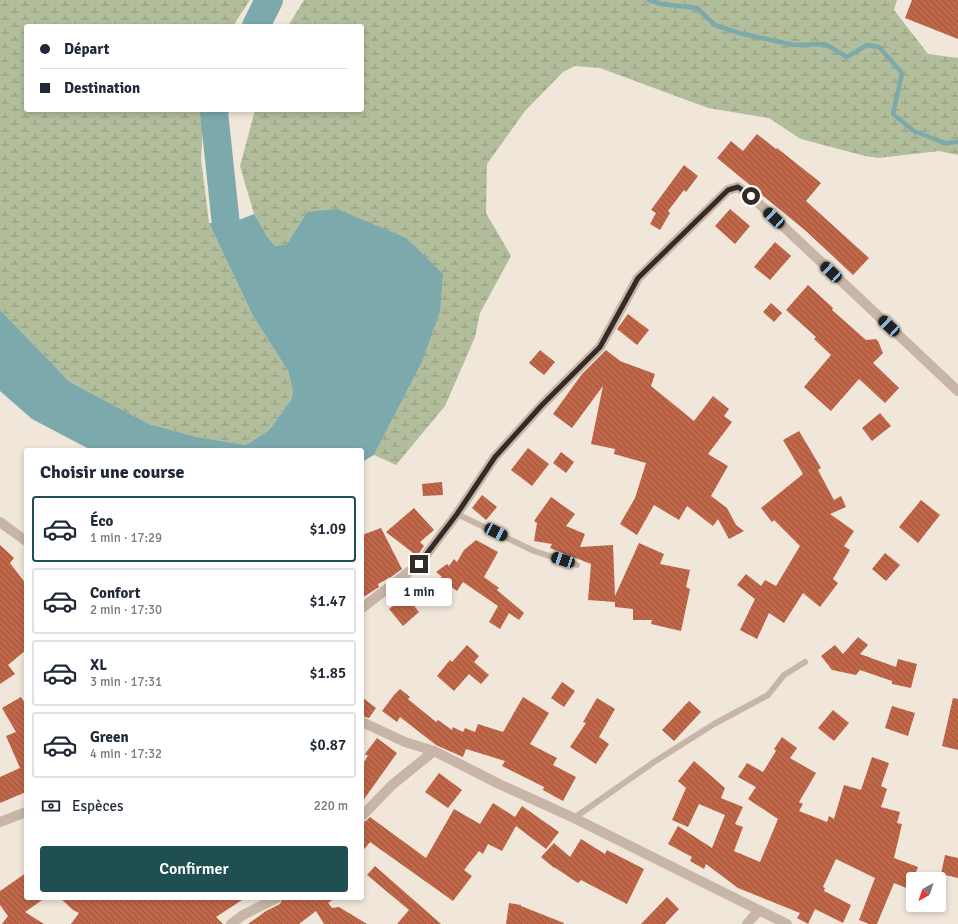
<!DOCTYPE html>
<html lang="fr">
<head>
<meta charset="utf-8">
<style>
	:root { --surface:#fff; --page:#f6f6f7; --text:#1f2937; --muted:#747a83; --line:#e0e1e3; --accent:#1f4f53 }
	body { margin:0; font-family:Signika,sans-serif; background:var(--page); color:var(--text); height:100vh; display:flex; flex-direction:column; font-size:15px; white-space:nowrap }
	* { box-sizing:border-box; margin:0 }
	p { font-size:13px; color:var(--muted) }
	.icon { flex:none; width:22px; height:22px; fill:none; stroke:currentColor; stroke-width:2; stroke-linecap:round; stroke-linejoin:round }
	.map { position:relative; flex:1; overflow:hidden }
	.drawer { position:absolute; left:24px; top:448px; width:340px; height:452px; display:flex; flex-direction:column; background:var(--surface); border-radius:4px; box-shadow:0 2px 6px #0003 }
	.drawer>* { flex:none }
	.hud { position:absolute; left:24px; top:24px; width:340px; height:88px; border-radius:4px; box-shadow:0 2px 6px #0003; display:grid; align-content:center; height:88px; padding:0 16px; background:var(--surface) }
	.needle { width:26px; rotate:220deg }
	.buttons { position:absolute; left:906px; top:872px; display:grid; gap:8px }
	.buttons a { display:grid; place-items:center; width:40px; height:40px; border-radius:4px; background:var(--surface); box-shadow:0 2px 6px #0003; font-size:20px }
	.end { position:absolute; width:18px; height:18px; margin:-9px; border:5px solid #342b27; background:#fff; box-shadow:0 0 0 2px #fff }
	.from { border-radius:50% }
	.bubble { position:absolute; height:28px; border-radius:4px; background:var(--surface); box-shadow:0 2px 6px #0003; font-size:13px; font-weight:600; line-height:28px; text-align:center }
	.car { position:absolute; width:12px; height:24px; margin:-12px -6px; border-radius:5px; box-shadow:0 0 3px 1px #0007; background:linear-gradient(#222 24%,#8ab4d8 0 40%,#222 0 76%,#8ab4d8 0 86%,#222 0) }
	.hud b { display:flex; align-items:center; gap:14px; height:38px; font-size:15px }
	.hud b+b { border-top:1px solid var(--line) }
	.hud i { width:10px; height:10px; background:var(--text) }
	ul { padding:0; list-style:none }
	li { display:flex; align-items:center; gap:12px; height:66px; margin:0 8px 6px; padding:0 8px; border:2px solid var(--line); border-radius:4px }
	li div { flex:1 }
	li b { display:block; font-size:15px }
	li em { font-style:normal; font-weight:600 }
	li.current { border-color:var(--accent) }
	li>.icon { width:36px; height:36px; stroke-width:1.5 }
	h2 { padding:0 16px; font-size:18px; line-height:48px }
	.pay { display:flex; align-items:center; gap:10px; height:44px; padding:0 16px; font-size:15px }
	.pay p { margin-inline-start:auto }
	.cta { display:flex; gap:8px; margin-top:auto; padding:8px 16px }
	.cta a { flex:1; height:46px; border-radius:4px; background:var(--accent); color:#fff; font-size:16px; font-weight:600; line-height:46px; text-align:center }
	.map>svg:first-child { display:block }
	.wetland { fill:url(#wetland-marsh) }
	.water { fill:#7ba9ac }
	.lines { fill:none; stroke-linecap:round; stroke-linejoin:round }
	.stream { stroke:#7ba9ac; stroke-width:4.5 }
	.river { stroke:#7ba9ac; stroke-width:28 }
	.building { fill:url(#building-back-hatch) }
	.service { stroke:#c7b6a7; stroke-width:6 }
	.minor { stroke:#c7b6a7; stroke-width:10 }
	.route { stroke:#342b27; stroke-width:5 }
</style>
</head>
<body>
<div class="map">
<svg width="958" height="924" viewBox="0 0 958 924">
	<defs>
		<pattern id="wetland-marsh" width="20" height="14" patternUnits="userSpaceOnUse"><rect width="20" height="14" fill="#b2be9b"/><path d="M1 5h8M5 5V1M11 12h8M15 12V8" fill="none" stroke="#929b7e"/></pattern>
		<pattern id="building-back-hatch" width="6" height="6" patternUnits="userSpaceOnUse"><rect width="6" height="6" fill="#c06749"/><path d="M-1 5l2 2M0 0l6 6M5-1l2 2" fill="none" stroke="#9d553d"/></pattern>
	</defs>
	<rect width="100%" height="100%" fill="#f0e6da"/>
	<g class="wetland">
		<polygon points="0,0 250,0 233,26 26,26 26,110 204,110 201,159 209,223 253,316 288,371 293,392 291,400 269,430 246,445 197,437 149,424 70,382 0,310"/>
		<polygon points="304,0 897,0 894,10 928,54 958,58 958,155 939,151 878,158 865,156 801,139 769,118 708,108 600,68 575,66 563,72 525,111 487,164 486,213 511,256 480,313 475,337 445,406 396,465 374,455 422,362 307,212 287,244 275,246 267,236 254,214 240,166 255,110 362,110 362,26 288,26"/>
	</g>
	<polygon class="water" points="337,209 406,238 443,274 440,311 422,362 374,455 362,462 362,450 91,450 32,419 0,391 0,310 70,382 149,424 197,437 246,445 269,430 291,400 293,392 288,371 253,316 209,223 226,225 254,214 267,236 275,246 287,244 307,212"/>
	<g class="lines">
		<polyline class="stream" points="649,0 661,4 697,8 715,25 739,33 794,45 825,44 847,57 867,45 879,47 902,73 893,114 914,131 945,143 958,142"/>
		<g class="river">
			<polyline points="256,26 269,0"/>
			<polyline points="215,110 214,112 226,225 249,257"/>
		</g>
	</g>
	<g class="building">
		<polygon points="912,0 958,0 958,39 905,18"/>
		<polygon points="757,134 776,149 777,148 821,183 806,201 869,258 853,275 806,231 717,158 731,141 743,151"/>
		<polygon points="684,165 698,176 686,192 684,190 668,211 670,213 660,230 650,224 656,213 651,210"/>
		<polygon points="730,209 750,226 735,244 715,226"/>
		<polygon points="775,242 791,256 770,280 754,267"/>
		<polygon points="808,285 833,308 832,310 866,340 876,339 878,341 883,353 873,363 899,388 885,403 859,379 831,411 804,387 831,355 814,339 816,337 786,310"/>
		<polygon points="771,303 782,313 774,322 763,312"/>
		<polygon points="628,314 649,330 637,345 617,329"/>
		<polygon points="540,350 555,362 544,375 529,363"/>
		<polygon points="606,350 620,361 655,374 651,386 694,421 713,396 729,409 724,416 732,422 708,454 728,466 711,496 727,508 736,525 744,531 729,539 718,519 713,526 687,506 679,520 654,505 637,535 620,524 635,498 646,463 614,454 615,449 591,444 603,386 572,428 553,414 582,374"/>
		<polygon points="880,413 891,426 872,441 862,428"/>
		<polygon points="799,431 821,468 818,470 834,500 841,496 846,507 830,514 854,531 844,546 850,550 833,579 838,583 820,607 803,593 784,623 769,613 757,639 740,630 755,599 737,585 746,574 761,586 765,580 776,586 800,546 774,520 772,522 761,508 803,474 783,440"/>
		<polygon points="528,448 549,464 532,486 511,470"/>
		<polygon points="561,452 574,462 566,473 553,463"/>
		<polygon points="442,482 443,495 423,496 422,484"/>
		<polygon points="482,495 497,507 486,520 472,508"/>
		<polygon points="551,497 575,514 566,526 585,534 580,547 613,545 615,596 639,543 664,554 660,564 690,570 686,587 690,589 681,631 651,624 652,620 633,620 633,609 615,607 615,602 588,600 591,564 550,548 552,544 534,541 537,523 534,521"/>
		<polygon points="921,500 940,515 918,543 899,527"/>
		<polygon points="414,508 434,530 420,542 424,546 417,556 386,532"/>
		<polygon points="381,528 402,569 391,577 378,584 379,587 362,598 362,535"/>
		<polygon points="476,540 498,552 484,577 499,588 497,590 524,613 519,620 509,613 500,629 489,622 498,606 463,582 457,591 440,579 442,577 436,572 447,564 449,566 454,559 457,562 464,550"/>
		<polygon points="0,545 14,558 10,563 26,584 26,650 8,665 15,674 0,684"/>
		<polygon points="885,553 900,565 886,581 872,569"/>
		<polygon points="406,596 419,612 403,626 389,609"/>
		<polygon points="858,637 868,645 860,654 896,667 898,659 917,664 911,688 892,684 892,681 860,670 856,675 832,670 821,656 835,645 843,654"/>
		<polygon points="467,645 479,656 474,662 489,675 481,684 469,674 454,691 437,676 450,660 452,662"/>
		<polygon points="562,682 575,691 564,707 551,698"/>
		<polygon points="400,689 410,697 408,699 436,722 438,720 452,730 453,727 463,732 465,728 475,732 478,724 503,732 523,697 549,713 530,744 557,758 553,765 576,777 563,801 543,790 544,787 502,766 505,761 466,749 463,757 436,745 400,717 397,722 382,711 394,695"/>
		<polygon points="21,697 26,705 26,792 0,803 0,777 20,768 6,736 16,732 2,708"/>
		<polygon points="362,697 376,708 369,718 362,716"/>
		<polygon points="597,698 615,709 599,737 609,744 596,764 570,747 586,723 583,722"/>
		<polygon points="953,698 958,699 958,750 942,746"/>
		<polygon points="689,701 701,712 674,741 662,730"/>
		<polygon points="892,706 915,713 908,736 885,728"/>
		<polygon points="833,710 849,723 834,741 818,728"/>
		<polygon points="782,737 797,748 790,758 816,773 799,802 803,804 799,811 827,822 829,816 834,819 844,785 861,790 872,757 889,763 881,786 887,789 881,807 900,812 897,823 902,824 894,858 918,867 909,889 894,883 877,924 869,924 859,920 875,878 836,859 823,887 825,888 824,891 851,905 843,923 815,909 808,924 797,918 800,913 738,888 706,864 704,869 690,861 692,857 668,844 678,826 712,848 725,815 699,804 688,827 672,820 686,788 678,781 694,761 725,788 721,798 743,807 735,824 743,827 734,851 760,862 778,819 748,799 756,787 738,777 747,763 763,772 776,751 774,749"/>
		<polygon points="377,738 397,753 362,802 362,765 368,756 365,754"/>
		<polygon points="439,773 462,790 448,808 425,792"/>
		<polygon points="493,803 515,817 522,806 559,832 546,849 516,826 502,851 488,844 483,854 479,851 464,870 472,876 453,901 370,842 362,852 362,822 366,821 370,817 426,858 454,809 480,824"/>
		<polygon points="581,839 605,854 607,850 644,869 627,904 581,880 578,883 554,867 554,868 541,857 554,843 570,857"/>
		<polygon points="945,855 958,858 958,878 941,874"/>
		<polygon points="375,866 416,902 441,924 397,924 409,910 367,875"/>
		<polygon points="26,873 26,898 45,898 25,912 44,924 2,924 8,916 0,905 0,891"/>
		<polygon points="667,897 679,909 665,924 641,924"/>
		<polygon points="60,898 245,898 216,917 223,924 71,924 79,913 73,910"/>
		<polygon points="283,898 335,898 328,903 332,908 339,907 367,924 324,924 316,911 299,924 248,924 266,911 280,904"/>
		<polygon points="509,903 521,905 521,906 564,923 563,924 506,924"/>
	</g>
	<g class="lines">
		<g class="service">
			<polyline points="457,514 534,551 577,565"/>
			<polyline points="574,818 654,762 714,724 768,695 784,675 805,662"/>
		</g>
		<g class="minor">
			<polyline points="0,522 26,541"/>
			<polyline points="362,608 419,564 457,514 495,457 542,405 600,347 638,278 728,190 738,187 751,196 958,391"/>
			<polyline points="362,722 405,742 434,751 499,784 574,818 787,924"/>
			<polyline points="362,816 392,785 434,751"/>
			<polyline points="0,822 26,812"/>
			<polyline points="231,924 243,915 277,898"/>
			<polyline points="747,924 759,910"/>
		</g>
	</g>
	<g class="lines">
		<polyline class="route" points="419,564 457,514 495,457 542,405 600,347 638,278 728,190 738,187 751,196"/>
	</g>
</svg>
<div class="buttons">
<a><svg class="needle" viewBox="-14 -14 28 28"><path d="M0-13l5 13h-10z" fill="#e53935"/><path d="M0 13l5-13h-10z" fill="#747a83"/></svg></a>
</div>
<i class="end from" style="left:751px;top:196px"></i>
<i class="end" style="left:419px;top:564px"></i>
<div class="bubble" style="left:386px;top:578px;width:66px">1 min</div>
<i class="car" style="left:774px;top:218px;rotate:313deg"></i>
<i class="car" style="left:831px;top:272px;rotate:313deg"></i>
<i class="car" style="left:889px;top:326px;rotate:313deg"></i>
<i class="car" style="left:496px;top:532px;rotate:116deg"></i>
<i class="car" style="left:563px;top:560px;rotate:288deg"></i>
<div class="hud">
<b><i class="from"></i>Départ</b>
<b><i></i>Destination</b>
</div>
<section class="drawer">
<h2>Choisir une course</h2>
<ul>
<li class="current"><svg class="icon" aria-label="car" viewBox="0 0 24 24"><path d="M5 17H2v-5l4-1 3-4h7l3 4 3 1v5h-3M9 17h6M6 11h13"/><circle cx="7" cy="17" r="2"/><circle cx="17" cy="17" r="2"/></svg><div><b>Éco</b><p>1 min · 17:29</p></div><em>$1.09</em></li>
<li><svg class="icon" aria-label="car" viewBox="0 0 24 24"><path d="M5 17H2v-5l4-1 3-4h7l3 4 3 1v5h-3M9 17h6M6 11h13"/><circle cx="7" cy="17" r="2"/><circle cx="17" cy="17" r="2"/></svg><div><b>Confort</b><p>2 min · 17:30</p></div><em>$1.47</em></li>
<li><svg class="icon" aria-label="car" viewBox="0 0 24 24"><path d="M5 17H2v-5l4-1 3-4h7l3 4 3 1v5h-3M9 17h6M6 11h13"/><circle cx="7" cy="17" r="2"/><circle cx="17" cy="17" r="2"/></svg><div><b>XL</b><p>3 min · 17:31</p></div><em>$1.85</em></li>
<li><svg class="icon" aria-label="car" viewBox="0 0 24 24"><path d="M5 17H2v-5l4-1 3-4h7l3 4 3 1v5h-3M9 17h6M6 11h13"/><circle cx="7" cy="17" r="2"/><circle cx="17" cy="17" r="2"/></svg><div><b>Green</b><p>4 min · 17:32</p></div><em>$0.87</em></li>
</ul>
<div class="pay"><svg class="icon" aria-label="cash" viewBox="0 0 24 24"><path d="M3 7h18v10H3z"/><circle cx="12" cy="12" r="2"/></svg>Espèces<p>220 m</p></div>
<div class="cta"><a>Confirmer</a></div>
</section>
</div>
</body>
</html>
